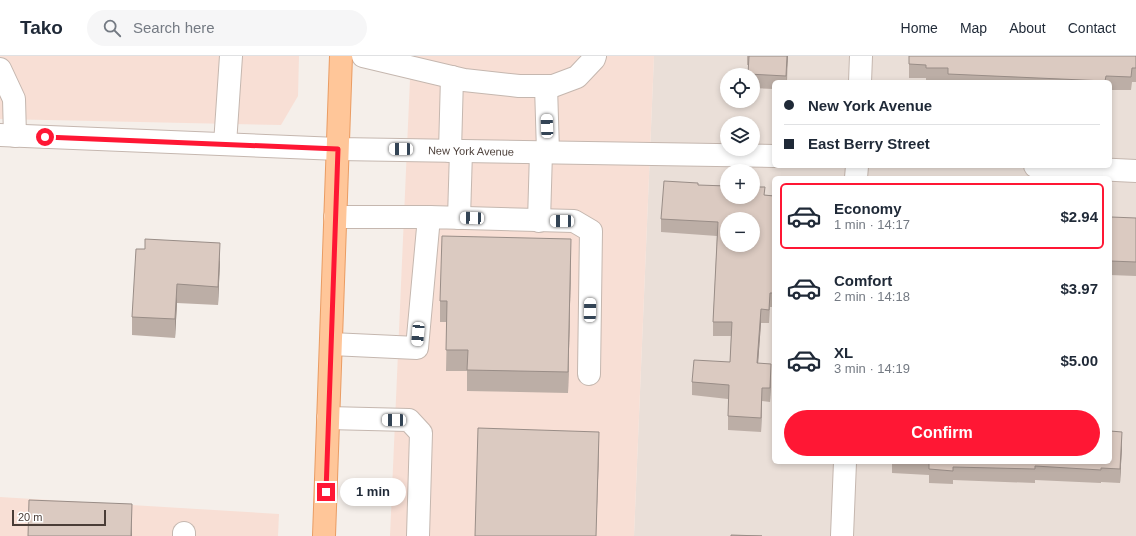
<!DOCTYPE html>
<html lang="en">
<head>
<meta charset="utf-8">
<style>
	:root { --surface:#fff; --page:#f6f6f7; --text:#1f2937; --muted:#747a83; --line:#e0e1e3; --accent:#ff1734 }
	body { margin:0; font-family:Helvetica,sans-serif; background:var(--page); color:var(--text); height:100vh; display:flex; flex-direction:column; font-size:15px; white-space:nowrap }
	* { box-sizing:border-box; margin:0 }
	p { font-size:13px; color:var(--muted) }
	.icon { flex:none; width:22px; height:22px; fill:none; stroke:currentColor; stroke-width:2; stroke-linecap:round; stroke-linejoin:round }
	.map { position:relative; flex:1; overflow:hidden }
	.details { position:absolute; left:772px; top:120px; width:340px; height:288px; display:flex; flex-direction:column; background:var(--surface); border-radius:6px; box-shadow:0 2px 6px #0003 }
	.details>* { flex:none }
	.top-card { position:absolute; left:772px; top:24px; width:340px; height:88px; border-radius:6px; box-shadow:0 2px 6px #0003; display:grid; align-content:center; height:88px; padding:0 12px; background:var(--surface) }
	.controls { position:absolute; left:720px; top:12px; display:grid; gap:8px }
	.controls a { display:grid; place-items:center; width:40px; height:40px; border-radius:50%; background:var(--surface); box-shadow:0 2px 6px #0003; font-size:20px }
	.scale { position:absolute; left:12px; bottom:10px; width:94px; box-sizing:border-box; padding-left:4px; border:2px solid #4a3d37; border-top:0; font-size:11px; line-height:14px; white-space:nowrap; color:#4a3d37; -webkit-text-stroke:3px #fff; paint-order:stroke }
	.end { position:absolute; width:18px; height:18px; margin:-9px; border:5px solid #ff1734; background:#fff; box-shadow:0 0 0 2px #fff }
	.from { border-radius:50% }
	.bubble { position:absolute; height:28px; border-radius:14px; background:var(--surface); box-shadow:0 2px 6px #0003; font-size:13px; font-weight:700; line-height:28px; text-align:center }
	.car { position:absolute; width:12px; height:24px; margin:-12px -6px; border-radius:5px; box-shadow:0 0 3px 1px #0007; background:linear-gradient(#fff 24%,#345 0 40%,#fff 0 76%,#345 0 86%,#fff 0) }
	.top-card b { display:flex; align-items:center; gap:14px; height:38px; font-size:15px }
	.top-card b+b { border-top:1px solid var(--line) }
	.top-card i { width:10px; height:10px; background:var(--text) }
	ul { padding:7px 0 0; list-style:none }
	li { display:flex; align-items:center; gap:12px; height:66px; margin:0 8px 6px; padding:0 4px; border:2px solid transparent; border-radius:6px }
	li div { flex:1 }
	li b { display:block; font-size:15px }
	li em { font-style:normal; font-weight:700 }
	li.selected { border-color:var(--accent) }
	li>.icon { width:36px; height:36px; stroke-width:1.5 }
	.primary-button { display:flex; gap:8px; margin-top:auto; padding:8px 12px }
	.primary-button a { flex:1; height:46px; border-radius:24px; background:var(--accent); color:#fff; font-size:16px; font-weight:700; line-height:46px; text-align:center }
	header { display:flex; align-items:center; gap:24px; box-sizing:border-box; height:56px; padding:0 20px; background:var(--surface); border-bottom:1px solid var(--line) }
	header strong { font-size:19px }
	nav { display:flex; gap:22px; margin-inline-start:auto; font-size:14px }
	.search { width:280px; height:36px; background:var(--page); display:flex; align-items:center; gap:10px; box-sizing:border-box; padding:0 14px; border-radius:22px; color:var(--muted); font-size:15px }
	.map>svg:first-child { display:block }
	.residential { fill:#eadfd8; fill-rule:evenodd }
	.commercial { fill:#f8dfd5 }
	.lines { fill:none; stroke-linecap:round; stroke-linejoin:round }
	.minor-casing { stroke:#c5b7af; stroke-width:24 }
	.major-casing { stroke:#ea9c63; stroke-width:24 }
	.minor { stroke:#fff; stroke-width:22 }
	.major { stroke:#ffc699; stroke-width:22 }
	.wall { fill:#bcaea6 }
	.shaded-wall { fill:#998d87 }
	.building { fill:#dbcac1; stroke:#998d87; fill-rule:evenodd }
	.route { stroke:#ff1734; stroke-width:5 }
	.labels { text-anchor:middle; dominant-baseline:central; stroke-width:3; stroke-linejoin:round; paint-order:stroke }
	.street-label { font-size:11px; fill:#4a3d37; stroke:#fff }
</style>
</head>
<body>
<header>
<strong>Tako</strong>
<div class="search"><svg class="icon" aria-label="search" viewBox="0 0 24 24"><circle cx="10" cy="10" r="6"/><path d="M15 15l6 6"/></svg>Search here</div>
<nav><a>Home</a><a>Map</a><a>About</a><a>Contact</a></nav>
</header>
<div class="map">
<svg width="1136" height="480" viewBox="0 0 1136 480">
	<rect width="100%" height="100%" fill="#f5efea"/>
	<path class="residential" d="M654 0H1136V480H634ZM727 19H753V45H727ZM774 26H1110V110H774ZM727 67H753V93H727ZM727 115H753V141H727ZM774 122H1110V406H774ZM727 163H753V189H727Z"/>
	<g class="commercial">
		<polygon points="0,0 299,0 298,40 281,69 0,63"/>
		<polygon points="411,0 654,0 634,480 390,480"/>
		<polygon points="0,441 279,458 278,480 0,480"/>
	</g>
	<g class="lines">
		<defs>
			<g id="minor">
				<polyline points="363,0 464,24 519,30 553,30 577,21 594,3 595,0"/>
				<polyline points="0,13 14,43 15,80"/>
				<polyline points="860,26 861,0"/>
				<polyline points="546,30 548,96"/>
				<polyline points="0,79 338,93 774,100"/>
				<polyline points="225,88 231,0"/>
				<polyline points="450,95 452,21"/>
				<polyline points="1035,110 1136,115"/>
				<polyline points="856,122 857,110"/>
				<polyline points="335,161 429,161"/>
				<polyline points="459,162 461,95"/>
				<polyline points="539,165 541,96"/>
				<polyline points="331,288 417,292 429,161 574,165 591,175 589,318"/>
				<polyline points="328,362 409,364 421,377 418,480"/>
				<polyline points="184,480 184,477"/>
				<polyline points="842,480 845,406"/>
			</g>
			<polyline id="major" points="324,480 341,0"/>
		</defs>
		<use href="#minor" class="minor-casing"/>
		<use href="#major" class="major-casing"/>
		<use href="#minor" class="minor"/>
		<use href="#major" class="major"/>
	</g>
	<g class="wall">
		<polygon points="747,0 788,0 787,26 774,26 774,33 753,32 753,19 748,19 749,9 747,9"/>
		<polygon points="909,0 1136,0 1136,26 1132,26 1131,34 1110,34 1110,26 926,25 926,22 909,22"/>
		<polygon points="698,129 765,139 774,140 774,251 770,251 769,267 761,267 758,308 771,322 770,346 762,345 761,376 728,374 728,343 692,339 692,326 730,306 731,280 713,280 713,266 717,180 661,176 661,163"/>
		<polygon points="1136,162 1136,220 1110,219 1110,165"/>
		<polygon points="145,193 220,205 218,249 177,247 175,282 132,279 132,261"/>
		<polygon points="571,204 568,337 467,335 467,315 446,315 447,266 440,266 440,245"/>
		<polygon points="1122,390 1120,427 1101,426 1101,427 1035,424 1035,427 953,424 953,428 929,427 929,419 892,417 892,406 1110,406"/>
	</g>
	<g class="shaded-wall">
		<polygon points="787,0 788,0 786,26 786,20"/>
		<polygon points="571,183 571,204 568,337 568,316"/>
		<polygon points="220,187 220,205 218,249 218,231"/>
		<polygon points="177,228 177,247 175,282 175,263"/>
		<polygon points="761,253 761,267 757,321 757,307"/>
		<polygon points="771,308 771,322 770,346 770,332"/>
		<polygon points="762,332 762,345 761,376 761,362"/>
		<polygon points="599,376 599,397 596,480"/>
		<polygon points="1122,376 1122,390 1120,427 1120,413"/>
		<polygon points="132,448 132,480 131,480"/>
	</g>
	<g class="building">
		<polygon points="749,0 787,0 786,20 748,18"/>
		<polygon points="909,0 1136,0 1136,12 1132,12 1131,21 1106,20 1105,25 948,18 948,12 926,12 926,9 909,8"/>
		<path d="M664 125 698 127V129L727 130V141H753V131H765L764 139 774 140V192L773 213H774V237H770L769 254 761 253 757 307 771 308 770 332H762L761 362 728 360 729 329 692 326 694 304 730 306 732 266H713L718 166 661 163ZM727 163H753V189H727Z"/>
		<polygon points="1111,161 1136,162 1136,206 1110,205 1110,165"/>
		<polygon points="442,180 571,183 568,316 467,314 468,294 446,294 447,245 440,245"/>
		<polygon points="145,183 220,187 218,231 177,228 175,263 132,261 136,193 145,193"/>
		<polygon points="478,372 599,376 596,480 475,480"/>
		<polygon points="1110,375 1122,376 1120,413 1101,412 1101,414 1035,410 1035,413 953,411 953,415 929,413 929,406 1110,406"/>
		<polygon points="29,444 132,448 131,480 28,480"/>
		<polygon points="731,479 762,480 731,480"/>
	</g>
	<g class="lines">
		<polyline class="route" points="45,81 338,93 326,436"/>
	</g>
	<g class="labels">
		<g class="street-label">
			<text transform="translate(471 95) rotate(1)">New York Avenue</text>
		</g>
	</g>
</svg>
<div class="controls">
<a><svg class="icon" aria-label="locate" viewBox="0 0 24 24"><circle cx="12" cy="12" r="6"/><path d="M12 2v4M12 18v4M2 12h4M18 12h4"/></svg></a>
<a><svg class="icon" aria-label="layers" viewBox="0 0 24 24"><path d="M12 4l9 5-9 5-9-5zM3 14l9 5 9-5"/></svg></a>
<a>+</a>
<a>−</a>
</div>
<div class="scale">20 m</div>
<i class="end from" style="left:45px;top:81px"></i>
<i class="end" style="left:326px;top:436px"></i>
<div class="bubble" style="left:340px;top:422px;width:66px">1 min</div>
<i class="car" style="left:547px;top:70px;rotate:358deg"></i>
<i class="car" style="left:401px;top:93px;rotate:271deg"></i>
<i class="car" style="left:472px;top:162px;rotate:272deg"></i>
<i class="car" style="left:562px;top:165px;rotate:271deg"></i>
<i class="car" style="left:590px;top:254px;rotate:1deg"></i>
<i class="car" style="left:418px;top:278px;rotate:185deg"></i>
<i class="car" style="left:394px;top:364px;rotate:271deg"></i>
<div class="top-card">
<b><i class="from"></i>New York Avenue</b>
<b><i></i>East Berry Street</b>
</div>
<section class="details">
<ul>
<li class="selected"><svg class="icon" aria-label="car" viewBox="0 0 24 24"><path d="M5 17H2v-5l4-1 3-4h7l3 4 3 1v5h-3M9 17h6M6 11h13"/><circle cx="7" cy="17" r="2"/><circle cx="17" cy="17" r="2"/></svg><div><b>Economy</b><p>1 min · 14:17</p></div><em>$2.94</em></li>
<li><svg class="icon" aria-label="car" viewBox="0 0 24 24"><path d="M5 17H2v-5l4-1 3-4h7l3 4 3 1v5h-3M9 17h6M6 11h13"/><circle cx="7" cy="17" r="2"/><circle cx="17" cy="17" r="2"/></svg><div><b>Comfort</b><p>2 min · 14:18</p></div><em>$3.97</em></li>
<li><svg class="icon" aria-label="car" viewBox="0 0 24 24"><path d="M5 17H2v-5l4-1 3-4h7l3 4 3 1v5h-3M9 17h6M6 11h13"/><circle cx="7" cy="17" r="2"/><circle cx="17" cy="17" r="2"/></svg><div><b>XL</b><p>3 min · 14:19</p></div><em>$5.00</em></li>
</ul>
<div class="primary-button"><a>Confirm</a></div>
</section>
</div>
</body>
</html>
